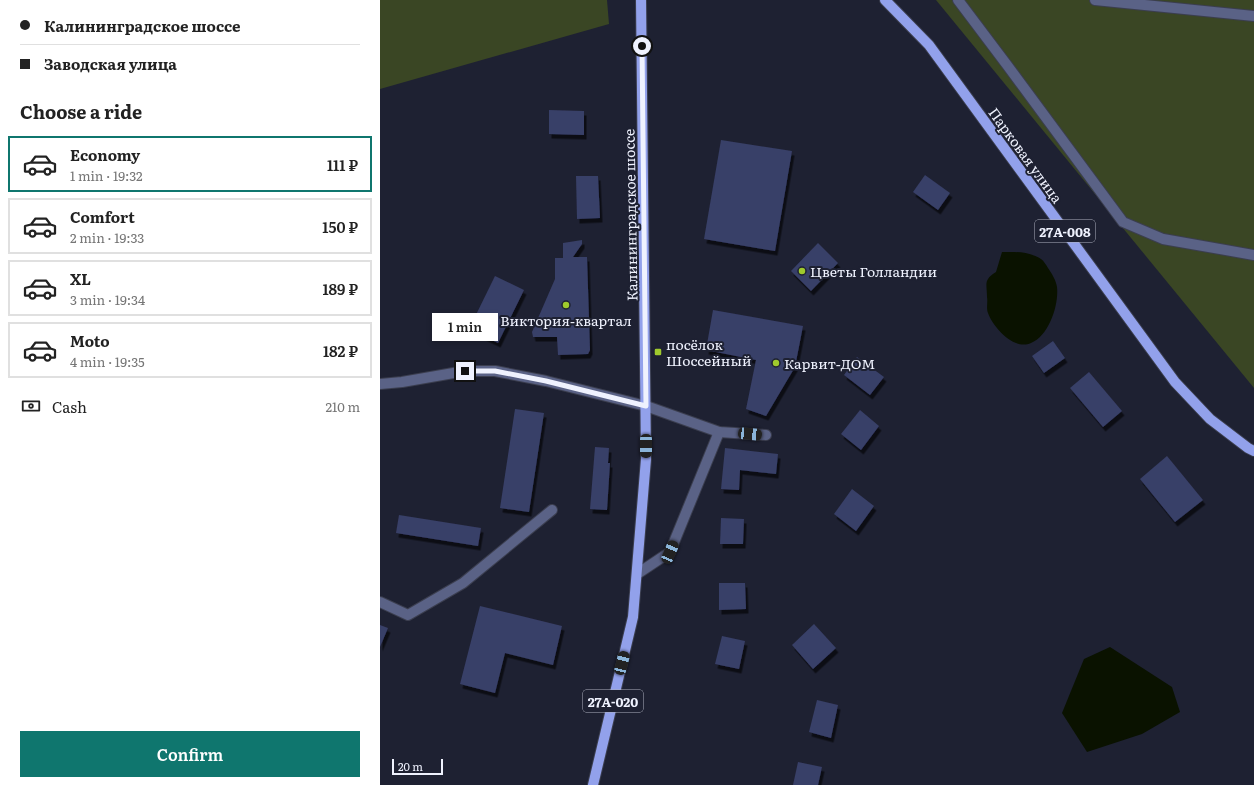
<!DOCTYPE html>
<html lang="en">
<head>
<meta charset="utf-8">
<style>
	:root { --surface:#fff; --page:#f2f2f2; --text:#222; --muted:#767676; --line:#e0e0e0; --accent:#0f766e }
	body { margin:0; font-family:Literata,serif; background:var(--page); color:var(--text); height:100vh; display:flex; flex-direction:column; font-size:15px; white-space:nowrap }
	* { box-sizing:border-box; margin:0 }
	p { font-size:13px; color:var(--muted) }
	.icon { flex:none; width:22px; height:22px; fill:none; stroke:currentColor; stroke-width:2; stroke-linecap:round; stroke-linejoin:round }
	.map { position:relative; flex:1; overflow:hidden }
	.details { display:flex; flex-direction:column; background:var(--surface); width:380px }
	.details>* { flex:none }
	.hud { display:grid; align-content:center; height:88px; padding:0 20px; background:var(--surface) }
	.scale { position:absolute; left:12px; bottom:10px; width:51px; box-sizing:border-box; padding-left:4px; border:2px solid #eff2fe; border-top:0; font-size:11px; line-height:14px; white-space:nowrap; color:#eff2fe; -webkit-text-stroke:3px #1e2132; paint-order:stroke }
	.end { position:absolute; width:18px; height:18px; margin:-9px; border:5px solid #eff2fe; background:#111; box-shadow:0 0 0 2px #111 }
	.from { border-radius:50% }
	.bubble { position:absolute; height:28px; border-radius:0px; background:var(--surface); box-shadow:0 2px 6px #0003; font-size:13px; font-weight:600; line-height:28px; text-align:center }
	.car { position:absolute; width:12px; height:24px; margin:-12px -6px; border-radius:5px; box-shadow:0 0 3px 1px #0007; background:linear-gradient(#222 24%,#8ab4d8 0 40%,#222 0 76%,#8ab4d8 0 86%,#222 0) }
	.hud b { display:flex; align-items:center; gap:14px; height:38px; font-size:15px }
	.hud b+b { border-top:1px solid var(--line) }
	.hud i { width:10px; height:10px; background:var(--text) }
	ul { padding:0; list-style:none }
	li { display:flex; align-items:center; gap:12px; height:56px; margin:0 8px 6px; padding:0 12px; border:2px solid var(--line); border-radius:0px }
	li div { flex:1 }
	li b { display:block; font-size:15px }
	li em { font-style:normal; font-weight:600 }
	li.active { border-color:var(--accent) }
	li>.icon { width:36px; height:36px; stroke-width:1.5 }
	h2 { padding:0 20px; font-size:18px; line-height:48px }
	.pay { display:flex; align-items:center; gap:10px; height:44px; padding:0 20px; font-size:15px }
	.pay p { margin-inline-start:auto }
	.cta { display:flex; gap:8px; margin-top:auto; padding:8px 20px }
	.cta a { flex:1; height:46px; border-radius:0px; background:var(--accent); color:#fff; font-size:16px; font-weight:600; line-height:46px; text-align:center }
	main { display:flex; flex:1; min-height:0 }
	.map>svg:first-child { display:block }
	.green { fill:#3a4624 }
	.water { fill:#0a1200 }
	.building { fill:#383f67; filter:url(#shadow) }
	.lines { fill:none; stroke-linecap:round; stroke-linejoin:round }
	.minor-casing { stroke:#3b3e4f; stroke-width:12 }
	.major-casing { stroke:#3b3e4f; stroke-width:12 }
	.minor { stroke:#5a6286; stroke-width:10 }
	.major { stroke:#92a1eb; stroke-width:10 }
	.route { stroke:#eff2fe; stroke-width:5 }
	.poi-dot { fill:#9fca2d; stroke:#1e2132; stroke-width:1.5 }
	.labels { text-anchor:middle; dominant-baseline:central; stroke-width:4; stroke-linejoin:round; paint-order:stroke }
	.shield { fill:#1e2132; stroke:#b0b3c1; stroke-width:1 }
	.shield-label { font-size:13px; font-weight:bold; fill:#eff2fe }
	.street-label { font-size:14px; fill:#eff2fe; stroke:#1e2132 }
	.poi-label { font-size:14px; fill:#eff2fe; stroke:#1e2132; text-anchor:start }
</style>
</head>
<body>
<main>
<section class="details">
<div class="hud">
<b><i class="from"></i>Калининградское шоссе</b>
<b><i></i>Заводская улица</b>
</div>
<h2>Choose a ride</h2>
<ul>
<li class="active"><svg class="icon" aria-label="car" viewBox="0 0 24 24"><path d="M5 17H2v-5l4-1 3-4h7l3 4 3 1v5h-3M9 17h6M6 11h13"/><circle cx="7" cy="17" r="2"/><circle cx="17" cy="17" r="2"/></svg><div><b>Economy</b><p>1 min · 19:32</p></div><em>111 ₽</em></li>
<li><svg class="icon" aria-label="car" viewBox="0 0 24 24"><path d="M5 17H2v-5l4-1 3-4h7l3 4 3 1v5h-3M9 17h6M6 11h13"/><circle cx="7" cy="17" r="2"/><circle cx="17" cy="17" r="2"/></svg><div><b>Comfort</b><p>2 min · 19:33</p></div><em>150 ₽</em></li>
<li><svg class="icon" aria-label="car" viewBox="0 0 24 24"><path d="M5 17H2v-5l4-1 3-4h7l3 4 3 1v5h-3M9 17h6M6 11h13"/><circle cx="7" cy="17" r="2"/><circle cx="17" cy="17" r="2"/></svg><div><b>XL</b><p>3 min · 19:34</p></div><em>189 ₽</em></li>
<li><svg class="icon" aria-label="car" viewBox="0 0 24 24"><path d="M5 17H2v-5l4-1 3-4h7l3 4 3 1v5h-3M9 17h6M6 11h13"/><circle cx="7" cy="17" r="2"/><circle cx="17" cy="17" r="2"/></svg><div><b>Moto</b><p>4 min · 19:35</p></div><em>182 ₽</em></li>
</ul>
<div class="pay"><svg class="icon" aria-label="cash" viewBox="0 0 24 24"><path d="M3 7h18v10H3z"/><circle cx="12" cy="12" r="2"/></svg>Cash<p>210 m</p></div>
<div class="cta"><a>Confirm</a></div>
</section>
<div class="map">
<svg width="874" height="785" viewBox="0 0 874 785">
	<defs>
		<filter id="shadow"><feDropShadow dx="2.5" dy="4.5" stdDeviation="0" flood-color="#0009"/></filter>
	</defs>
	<rect width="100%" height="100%" fill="#1e2132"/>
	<g class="green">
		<polygon points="0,0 227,0 229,24 0,89"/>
		<polygon points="556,0 874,0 874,388"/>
	</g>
	<g class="water">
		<path d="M622 252C636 252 648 251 661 259 664 261 666 265 668 268 672 274 676 280 677 287 679 305 669 336 651 343 634 351 613 327 608 313 606 308 608 302 607 297 607 284 603 280 616 272Z"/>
		<polygon points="730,647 792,687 800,712 762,734 707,752 682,713 704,659"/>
	</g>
	<g class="building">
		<polygon points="169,110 204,111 204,135 169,134"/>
		<polygon points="341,140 412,151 395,251 324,239"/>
		<polygon points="545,175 570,193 558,210 533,192"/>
		<polygon points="196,176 218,176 220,218 197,219"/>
		<polygon points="202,240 202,244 193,257 207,257 210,350 208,354 178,355 177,337 153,337 152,332 175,279 175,258 183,258 183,243"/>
		<polygon points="438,243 458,263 431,291 411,271"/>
		<polygon points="115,276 144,290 118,343 89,329"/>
		<polygon points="333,310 423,326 415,367 386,416 366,409 376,360 326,350"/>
		<polygon points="673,341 685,358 664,373 652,356"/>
		<polygon points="477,357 504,377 490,395 464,375"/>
		<polygon points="709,372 742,411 723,427 690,388"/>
		<polygon points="135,409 164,413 149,512 120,508"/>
		<polygon points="480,410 499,426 481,450 461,434"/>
		<polygon points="215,447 229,448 228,463 230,463 227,510 210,509"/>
		<polygon points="345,448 398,454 396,474 360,470 359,490 341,489"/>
		<polygon points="787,456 823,500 795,522 760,479"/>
		<polygon points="472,489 494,506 476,531 454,514"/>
		<polygon points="19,515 101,528 98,546 16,533"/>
		<polygon points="341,518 364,519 363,544 340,544"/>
		<polygon points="339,583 365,583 366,609 339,610"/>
		<polygon points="100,606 182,626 173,665 125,653 115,693 80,684"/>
		<polygon points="434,624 456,648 433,669 412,645"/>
		<polygon points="0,625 8,628 0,647"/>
		<polygon points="342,636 365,641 359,669 335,664"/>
		<polygon points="437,700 458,705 451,738 429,732"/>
		<polygon points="418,762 442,767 438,785 413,785"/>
	</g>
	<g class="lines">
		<defs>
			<g id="minor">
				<polyline points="578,0 627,65 743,222 783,239 874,255"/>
				<polyline points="715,0 874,16"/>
				<polyline points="0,384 22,382 85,371 115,371 166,381 266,406 339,432 386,435"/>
				<polyline points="257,574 290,552 339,432"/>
				<polyline points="0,602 28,615 83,583 172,510"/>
			</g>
			<g id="major">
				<polyline points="505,0 549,45 795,382 830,419 868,448 874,451"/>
				<polyline points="213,785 253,617 266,459 261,0"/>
			</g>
		</defs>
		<use href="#minor" class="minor-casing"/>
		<use href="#major" class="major-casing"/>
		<use href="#minor" class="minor"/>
		<use href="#major" class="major"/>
	</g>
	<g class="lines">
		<polyline class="route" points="85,371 115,371 166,381 266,406 262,46"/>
	</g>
	<g class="poi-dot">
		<circle cx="422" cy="271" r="4"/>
		<circle cx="186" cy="305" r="4"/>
		<rect x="274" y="348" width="8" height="8" rx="2"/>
		<circle cx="396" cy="363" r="4"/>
	</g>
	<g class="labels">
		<g class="shield">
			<rect x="655" y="220" width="60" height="22" rx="3"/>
			<rect x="203" y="690" width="60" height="22" rx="3"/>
		</g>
		<g class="shield-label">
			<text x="685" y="231">27А-008</text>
			<text x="233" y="701">27А-020</text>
		</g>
		<g class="street-label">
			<text transform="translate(646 155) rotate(54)">Парковая улица</text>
			<text transform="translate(250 215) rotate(-91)">Калининградское шоссе</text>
		</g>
		<g class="poi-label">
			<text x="430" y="271">Цветы Голландии</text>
			<text x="186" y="320" text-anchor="middle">Виктория-квартал</text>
			<text x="286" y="344">посёлок<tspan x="286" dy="16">Шоссейный</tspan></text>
			<text x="404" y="363">Карвит-ДОМ</text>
		</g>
	</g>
</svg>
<div class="scale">20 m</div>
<i class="end from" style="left:262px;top:46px"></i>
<i class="end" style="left:85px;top:371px"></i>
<div class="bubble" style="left:52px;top:313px;width:66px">1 min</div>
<i class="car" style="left:370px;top:434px;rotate:95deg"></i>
<i class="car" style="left:266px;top:446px;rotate:180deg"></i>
<i class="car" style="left:290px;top:552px;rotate:23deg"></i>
<i class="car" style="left:242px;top:663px;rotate:14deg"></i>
</div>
</main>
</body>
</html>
